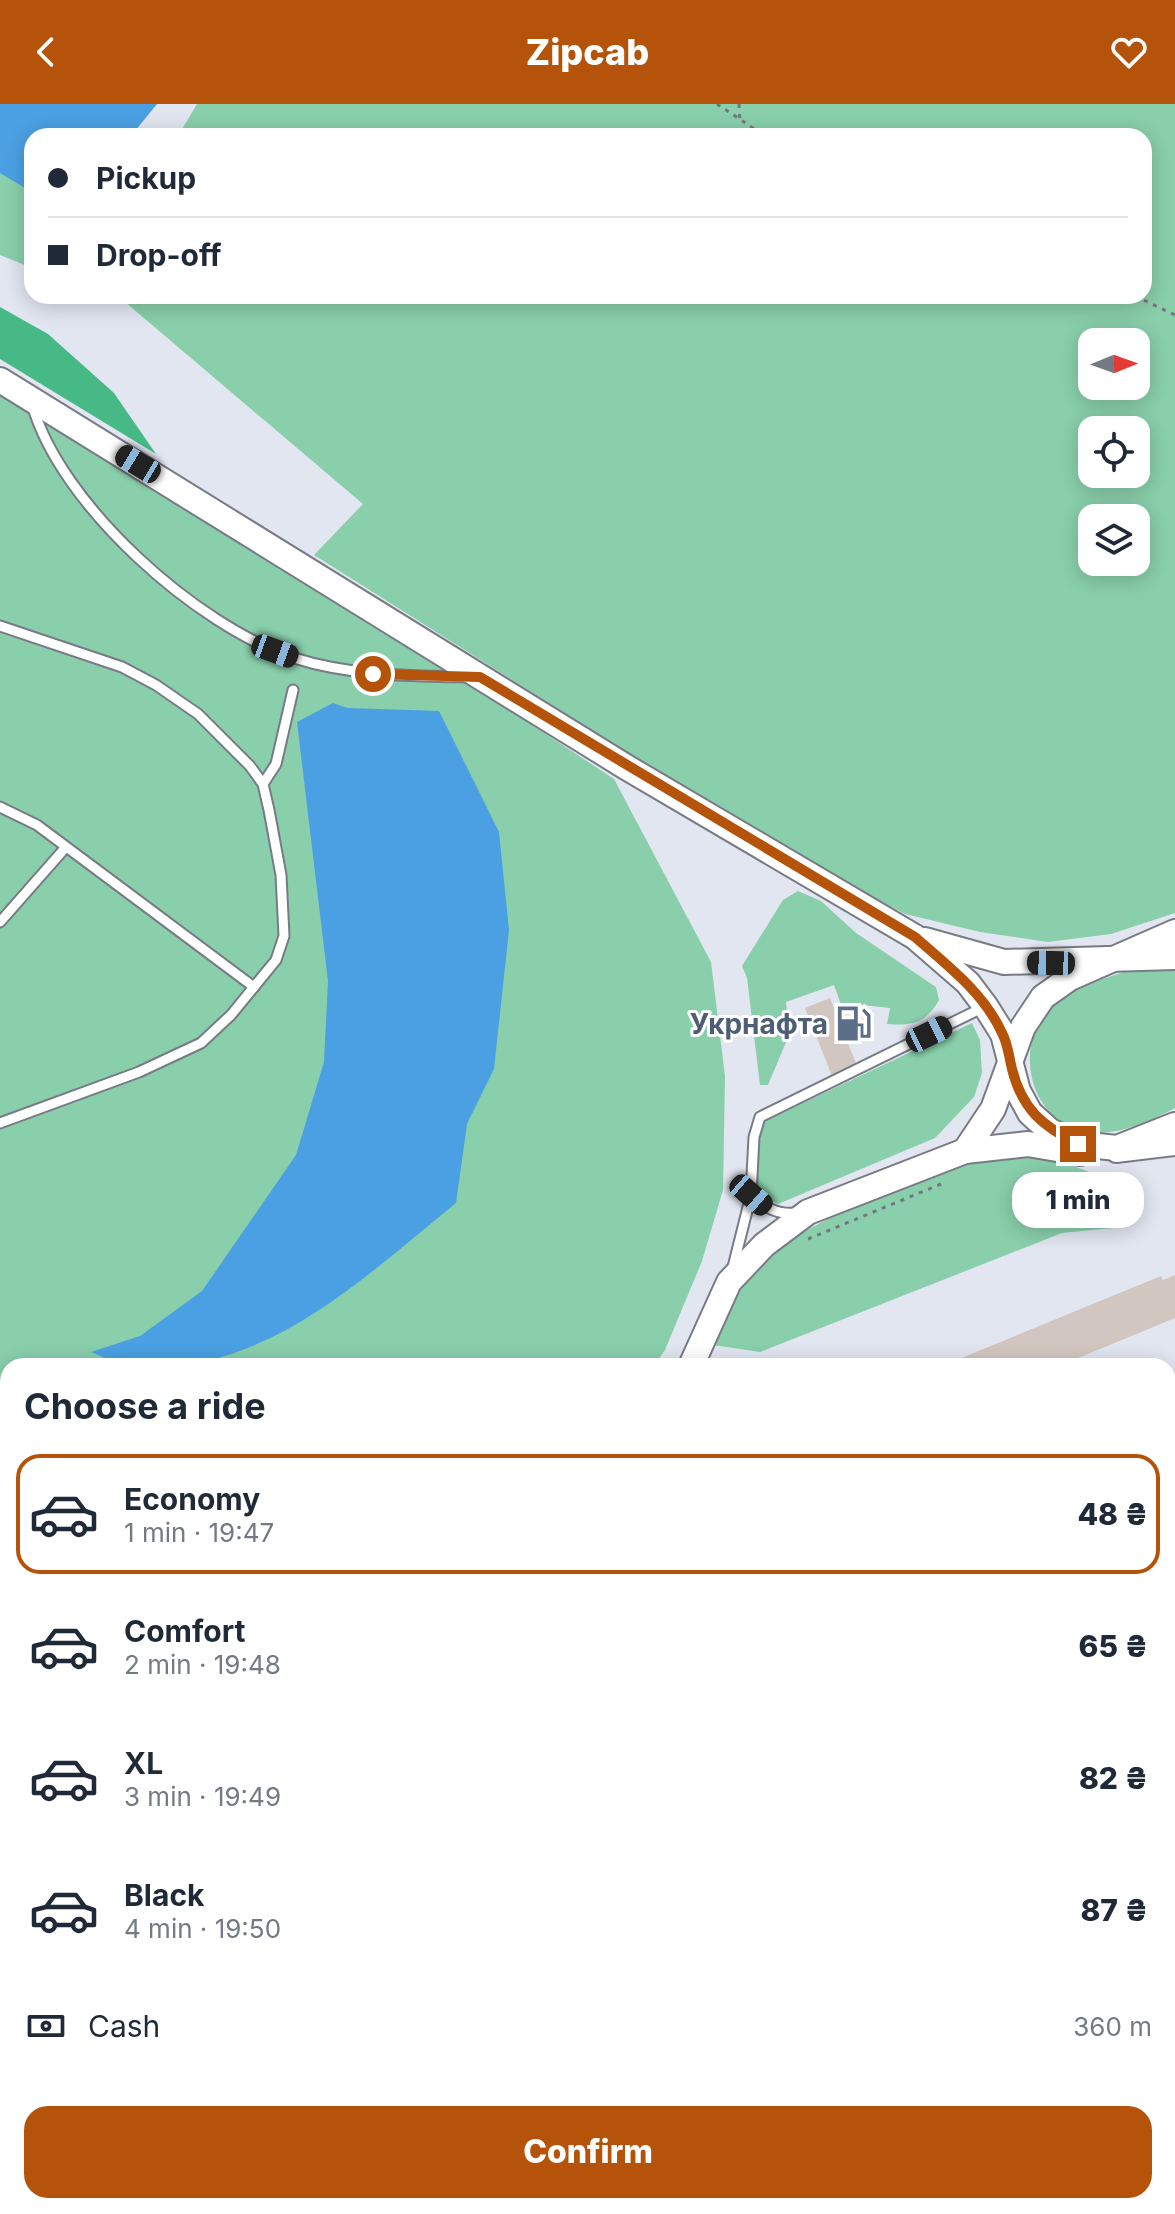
<!DOCTYPE html>
<html lang="en">
<head>
<meta charset="utf-8">
<style>
	:root { --surface:#fff; --page:#f6f6f7; --text:#1f2937; --muted:#747a83; --line:#e0e1e3; --accent:#b45309 }
	body { margin:0; font-family:Inter,sans-serif; background:var(--page); color:var(--text); height:100vh; display:flex; flex-direction:column; font-size:30px; white-space:nowrap }
	* { box-sizing:border-box; margin:0 }
	p { font-size:26px; color:var(--muted) }
	.icon { flex:none; width:44px; height:44px; fill:none; stroke:currentColor; stroke-width:2; stroke-linecap:round; stroke-linejoin:round }
	.map { position:relative; flex:1; overflow:hidden }
	.side { position:absolute; left:0px; top:1254px; width:1176px; height:856px; display:flex; flex-direction:column; background:var(--surface); border-radius:24px 24px 0 0; box-shadow:0 4px 20px #0003 }
	.side>* { flex:none }
	.banner { position:absolute; left:24px; top:24px; width:1128px; height:176px; border-radius:24px; box-shadow:0 4px 20px #0003; display:grid; align-content:center; height:176px; padding:0 24px; background:var(--surface) }
	.needle { width:52px; rotate:89deg }
	.controls { position:absolute; left:1078px; top:224px; display:grid; gap:16px }
	.controls a { display:grid; place-items:center; width:72px; height:72px; border-radius:16px; background:var(--surface); box-shadow:0 4px 20px #0003; font-size:40px }
	.end { position:absolute; width:36px; height:36px; margin:-18px; border:10px solid #b45309; background:#fff; box-shadow:0 0 0 4px #fff }
	.from { border-radius:50% }
	.bubble { position:absolute; height:56px; border-radius:24px; background:var(--surface); box-shadow:0 4px 20px #0003; font-size:26px; font-weight:800; line-height:56px; text-align:center }
	.car { position:absolute; width:24px; height:48px; margin:-24px -12px; border-radius:10px; box-shadow:0 0 6px 2px #0007; background:linear-gradient(#222 24%,#8ab4d8 0 40%,#222 0 76%,#8ab4d8 0 86%,#222 0) }
	.banner b { display:flex; align-items:center; gap:28px; height:76px; font-size:30px }
	.banner b+b { border-top:2px solid var(--line) }
	.banner i { width:20px; height:20px; background:var(--text) }
	ul { padding:0; list-style:none }
	li { display:flex; align-items:center; gap:24px; height:120px; margin:0 16px 12px; padding:0 8px; border:4px solid transparent; border-radius:24px }
	li div { flex:1 }
	li b { display:block; font-size:30px }
	li em { font-style:normal; font-weight:800 }
	li.on { border-color:var(--accent) }
	li>.icon { width:72px; height:72px; stroke-width:1.5 }
	h2 { padding:0 24px; font-size:36px; line-height:96px }
	.pay { display:flex; align-items:center; gap:20px; height:88px; padding:0 24px; font-size:30px }
	.pay p { margin-inline-start:auto }
	.primary-button { display:flex; gap:16px; margin-top:auto; padding:16px 24px }
	.primary-button a { flex:1; height:92px; border-radius:24px; background:var(--accent); color:#fff; font-size:32px; font-weight:800; line-height:92px; text-align:center }
	header { display:flex; justify-content:space-between; align-items:center; height:104px; padding:0 24px; background:var(--accent); color:#fff; font-size:36px; font-weight:800 }
	.map>svg:first-child { display:block }
	.green { fill:#89cfab; fill-rule:evenodd }
	.forest { fill:#46b986 }
	.water { fill:#4ba0e3 }
	.building { fill:#d2c7c0 }
	.lines { fill:none; stroke-linecap:round; stroke-linejoin:round }
	.lane-casing { stroke:#787b85; stroke-width:13 }
	.street-casing { stroke:#787b85; stroke-width:22 }
	.secondary-casing { stroke:#787b85; stroke-width:28 }
	.path { stroke:#73767d; stroke-width:3; stroke-dasharray:4 6; stroke-linecap:butt }
	.lane { stroke:#fff; stroke-width:9 }
	.street { stroke:#fff; stroke-width:18 }
	.secondary { stroke:#fff; stroke-width:24 }
	.rail { stroke:#2d3034; stroke-width:5; stroke-dasharray:14 14; stroke-linecap:butt }
	.route { stroke:#b45309; stroke-width:10 }
	.labels { text-anchor:middle; dominant-baseline:central; stroke-width:6; stroke-linejoin:round; paint-order:stroke }
	.service-label { font-size:28px; font-weight:bold; fill:#4e5e75; stroke:#fff; text-anchor:end }
</style>
</head>
<body>
<header><svg class="icon" aria-label="back" viewBox="0 0 24 24"><path d="M15 5l-7 7 7 7"/></svg>Zipcab<svg class="icon" aria-label="heart" viewBox="0 0 24 24"><path d="M12 20l-8-8c-3-5 5-10 8-4 3-6 11-1 8 4z"/></svg></header>
<div class="map">
<svg width="1175" height="2110" viewBox="0 0 1175 2110">
	<rect width="100%" height="100%" fill="#e2e6f1"/>
	<g class="green">
		<path d="M197 0H1175V809L1111 830 1048 838 980 828 905 810 784 747 314 451 363 400 118 192H1144V32H178ZM1092 238H1136V282H1092ZM1092 326H1136V370H1092ZM1092 414H1136V458H1092Z"/>
		<polygon points="0,13 32,50 32,164 0,151"/>
		<polygon points="0,289 496,597 614,675 711,858 725,972 723,1086 702,1157 665,1246 654,1262 8,1262 8,1645 0,1647"/>
		<path d="M798 787 821 797 856 829 936 883 939 896C926 919 913 922 887 920L890 904 853 900 850 909H844L834 881 786 898 789 931 768 981H760L747 874 742 862 783 796Z"/>
		<path d="M1146 861 1175 863V1004C1147 1019 1107 1037 1075 1025 1024 1006 1014 931 1056 899 1081 879 1116 871 1146 861Z"/>
		<polygon points="972,919 980,936 982,969 974,993 935,1034 778,1100 764,1094 757,1087 759,1034 765,1017"/>
		<path d="M1002 1047 1060 1057 1108 1075 1113 1124 1062 1129 760 1248 713 1241C727 1214 740 1178 763 1157 812 1111 936 1070 1002 1047Z"/>
	</g>
	<polygon class="forest" points="0,203 48,230 114,289 156,350 0,255"/>
	<g class="water">
		<polygon points="0,0 157,0 131,32 32,32 32,88 0,69"/>
		<path d="M333 599 347 604 439 607 499 728 509 826 494 965 467 1020 456 1099C362 1175 262 1274 131 1262 118 1261 104 1253 91 1248L140 1232 202 1187 296 1051 324 958 328 877 297 618Z"/>
	</g>
	<g class="building">
		<polygon points="830,894 857,962 832,972 805,904"/>
		<polygon points="1175,1171 1175,1214 1059,1262 942,1262 1161,1172 1163,1176"/>
		<polygon points="1175,1415 1175,1521 1168,1524 1168,1418"/>
		<polygon points="1175,1566 1175,1647 1168,1650 1168,1568"/>
		<polygon points="8,1796 8,1846 0,1849 0,1799"/>
	</g>
	<g class="lines">
		<defs>
			<g id="lane">
				<path d="M32 300C60 401 197 522 294 554 351 572 410 572 469 573"/>
				<polyline points="0,522 122,563 156,581 198,610 250,662 263,680 269,706 281,771 284,832 276,856 231,911 201,939 139,968 0,1019"/>
				<polyline points="263,680 276,660 293,586"/>
				<polyline points="0,703 37,721 254,883"/>
				<polyline points="0,818 66,743"/>
				<path d="M751 1091C767 1104 776 1111 797 1109"/>
				<polyline points="733,1163 751,1091 754,1033 760,1013 982,904"/>
				<polyline points="1168,1354 1175,1351"/>
				<polyline points="0,1475 8,1472"/>
				<polyline points="0,1896 8,1893"/>
				<polyline points="1168,1947 1175,1944"/>
				<polyline points="191,2102 195,2102"/>
				<polyline points="874,2102 877,2110"/>
			</g>
			<polyline id="street" points="1116,1049 1175,1042"/>
			<g id="secondary">
				<polyline points="0,276 626,663 915,833 968,879 986,903 1003,930 1018,987 1030,1009 1050,1027 1078,1040 1117,1044 1175,1021"/>
				<polyline points="925,836 1004,858 1175,853"/>
				<polyline points="965,1047 993,1005 1023,923 1043,893 1070,874 1175,828"/>
				<polyline points="691,1262 729,1178 764,1141 808,1108 965,1047 1028,1040 1080,1049"/>
				<polyline points="0,1678 8,1675"/>
			</g>
		</defs>
		<use href="#lane" class="lane-casing"/>
		<use href="#street" class="street-casing"/>
		<use href="#secondary" class="secondary-casing"/>
		<g class="path">
			<polyline points="717,0 765,32"/>
			<polyline points="739,0 740,18"/>
			<polyline points="1135,192 1175,211"/>
			<polyline points="808,1135 941,1080"/>
			<polyline points="0,1704 8,1701"/>
		</g>
		<use href="#lane" class="lane"/>
		<use href="#street" class="street"/>
		<use href="#secondary" class="secondary"/>
		<g class="rail">
			<polyline points="556,2110 639,2102"/>
			<polyline points="698,2110 746,2102"/>
		</g>
	</g>
	<g class="lines">
		<path class="route" d="M373 570 480 573 915 833C948 862 984 889 1002 929 1008 940 1009 953 1012 965 1022 1005 1042 1022 1078 1040"/>
	</g>
	<defs>
		<symbol id="fuel-bare" viewBox="-9 -9 18 18"><path d="M-5.5-6h7V0h2V4h1.3V-2.5L3-4.5l.8-.8L6-3V5H2.5V1h-1V6h-7ZM-4.2-4.7v3.2H.2V-4.7Z" fill="#5c6f8a" stroke="#fff" stroke-width="2.5" paint-order="stroke"/></symbol>
	</defs>
	<g fill-rule="evenodd">
		<use href="#fuel-bare" x="828" y="894" width="51" height="51"/>
	</g>
	<g class="labels">
		<g class="service-label">
			<text x="828" y="920">Укрнафта</text>
		</g>
	</g>
</svg>
<div class="controls">
<a><svg class="needle" viewBox="-14 -14 28 28"><path d="M0-13l5 13h-10z" fill="#e53935"/><path d="M0 13l5-13h-10z" fill="#747a83"/></svg></a>
<a><svg class="icon" aria-label="locate" viewBox="0 0 24 24"><circle cx="12" cy="12" r="6"/><path d="M12 2v4M12 18v4M2 12h4M18 12h4"/></svg></a>
<a><svg class="icon" aria-label="layers" viewBox="0 0 24 24"><path d="M12 4l9 5-9 5-9-5zM3 14l9 5 9-5"/></svg></a>
</div>
<i class="end from" style="left:373px;top:570px"></i>
<i class="end" style="left:1078px;top:1040px"></i>
<div class="bubble" style="left:1012px;top:1068px;width:132px">1 min</div>
<i class="car" style="left:138px;top:360px;rotate:301deg"></i>
<i class="car" style="left:275px;top:547px;rotate:110deg"></i>
<i class="car" style="left:1051px;top:859px;rotate:271deg"></i>
<i class="car" style="left:929px;top:930px;rotate:64deg"></i>
<i class="car" style="left:751px;top:1091px;rotate:131deg"></i>
<div class="banner">
<b><i class="from"></i>Pickup</b>
<b><i></i>Drop-off</b>
</div>
<section class="side">
<h2>Choose a ride</h2>
<ul>
<li class="on"><svg class="icon" aria-label="car" viewBox="0 0 24 24"><path d="M5 17H2v-5l4-1 3-4h7l3 4 3 1v5h-3M9 17h6M6 11h13"/><circle cx="7" cy="17" r="2"/><circle cx="17" cy="17" r="2"/></svg><div><b>Economy</b><p>1 min · 19:47</p></div><em>48 ₴</em></li>
<li><svg class="icon" aria-label="car" viewBox="0 0 24 24"><path d="M5 17H2v-5l4-1 3-4h7l3 4 3 1v5h-3M9 17h6M6 11h13"/><circle cx="7" cy="17" r="2"/><circle cx="17" cy="17" r="2"/></svg><div><b>Comfort</b><p>2 min · 19:48</p></div><em>65 ₴</em></li>
<li><svg class="icon" aria-label="car" viewBox="0 0 24 24"><path d="M5 17H2v-5l4-1 3-4h7l3 4 3 1v5h-3M9 17h6M6 11h13"/><circle cx="7" cy="17" r="2"/><circle cx="17" cy="17" r="2"/></svg><div><b>XL</b><p>3 min · 19:49</p></div><em>82 ₴</em></li>
<li><svg class="icon" aria-label="car" viewBox="0 0 24 24"><path d="M5 17H2v-5l4-1 3-4h7l3 4 3 1v5h-3M9 17h6M6 11h13"/><circle cx="7" cy="17" r="2"/><circle cx="17" cy="17" r="2"/></svg><div><b>Black</b><p>4 min · 19:50</p></div><em>87 ₴</em></li>
</ul>
<div class="pay"><svg class="icon" aria-label="cash" viewBox="0 0 24 24"><path d="M3 7h18v10H3z"/><circle cx="12" cy="12" r="2"/></svg>Cash<p>360 m</p></div>
<div class="primary-button"><a>Confirm</a></div>
</section>
</div>
</body>
</html>
